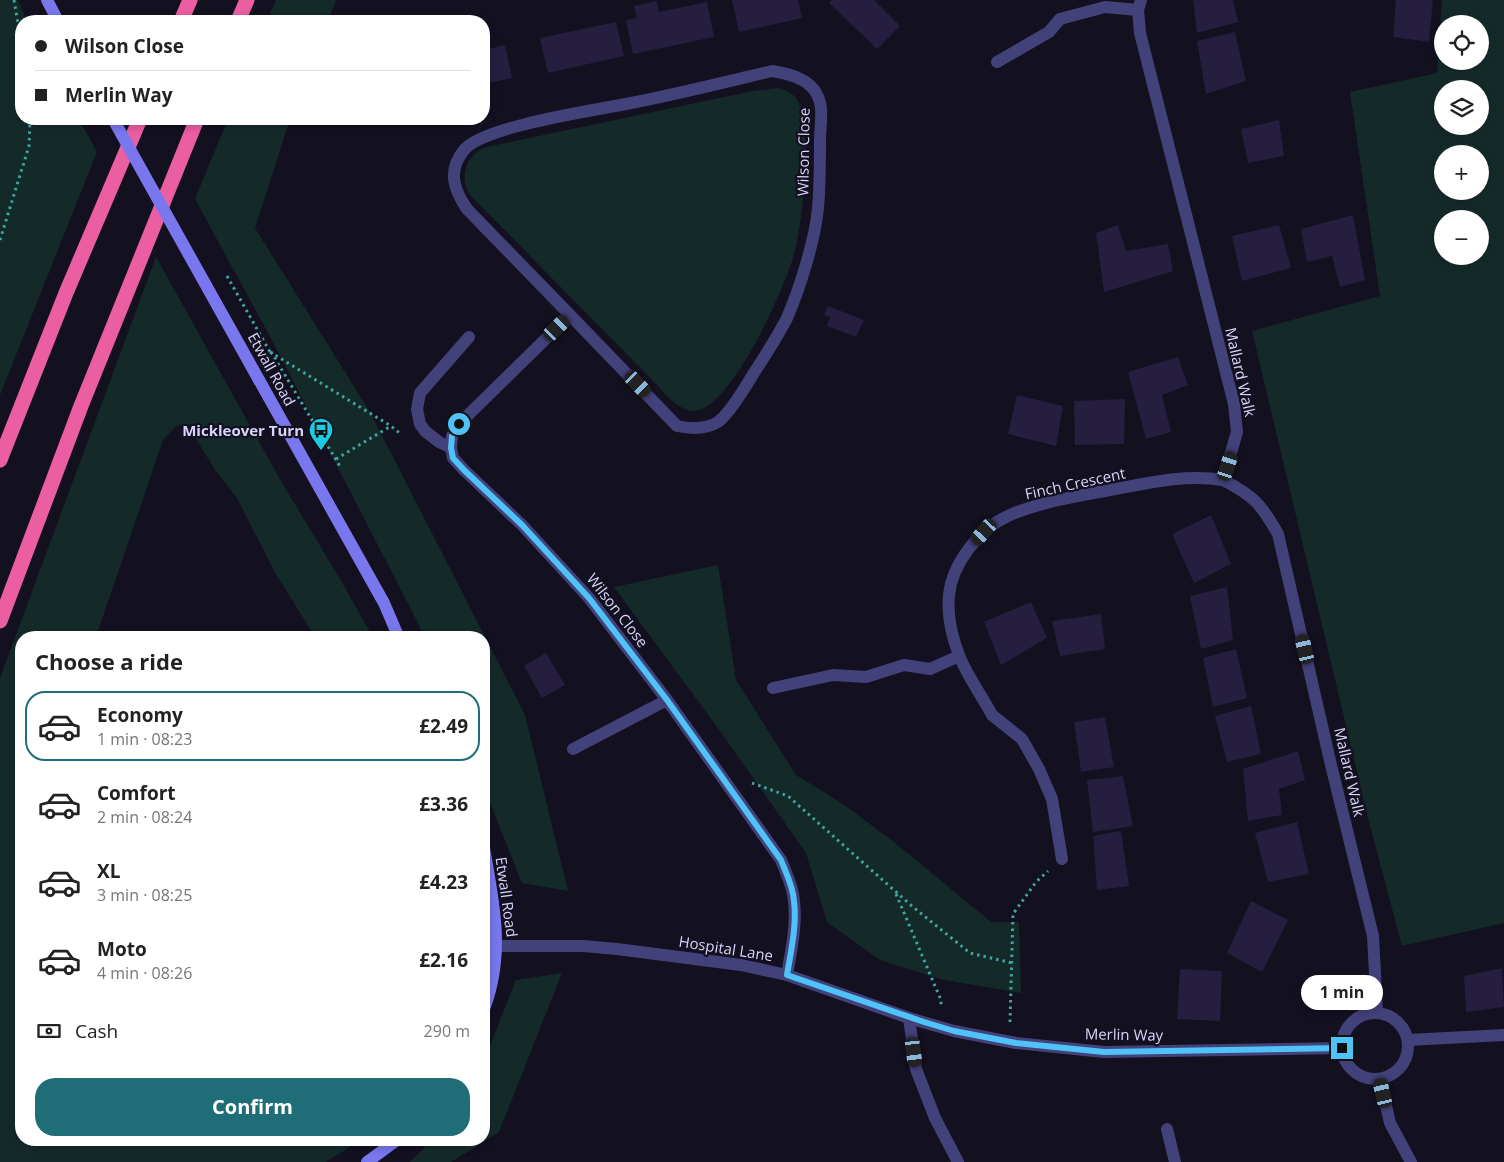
<!DOCTYPE html>
<html lang="en">
<head>
<meta charset="utf-8">
<style>
	:root { --surface:#fff; --page:#f6f6f6; --text:#222; --muted:#767676; --line:#e0e0e0; --accent:#1f6e77 }
	body { margin:0; font-family:"Open Sans",sans-serif; background:var(--page); color:var(--text); height:100vh; display:flex; flex-direction:column; font-size:19px; white-space:nowrap }
	* { box-sizing:border-box; margin:0 }
	p { font-size:16px; color:var(--muted) }
	.icon { flex:none; width:28px; height:28px; fill:none; stroke:currentColor; stroke-width:2; stroke-linecap:round; stroke-linejoin:round }
	.map { position:relative; flex:1; overflow:hidden }
	.details { position:absolute; left:15px; top:631px; width:475px; height:515px; display:flex; flex-direction:column; background:var(--surface); border-radius:20px; box-shadow:0 2px 8px #0003 }
	.details>* { flex:none }
	.top-card { position:absolute; left:15px; top:15px; width:475px; height:110px; border-radius:20px; box-shadow:0 2px 8px #0003; display:grid; align-content:center; height:110px; padding:0 20px; background:var(--surface) }
	.tools { position:absolute; left:1434px; top:15px; display:grid; gap:10px }
	.tools a { display:grid; place-items:center; width:55px; height:55px; border-radius:50%; background:var(--surface); box-shadow:0 2px 8px #0003; font-size:25px }
	.end { position:absolute; width:22px; height:22px; margin:-11px; border:6px solid #4fc3f7; background:#111; box-shadow:0 0 0 2px #111 }
	.from { border-radius:50% }
	.bubble { position:absolute; height:35px; border-radius:18px; background:var(--surface); box-shadow:0 2px 8px #0003; font-size:16px; font-weight:700; line-height:35px; text-align:center }
	.car { position:absolute; width:15px; height:30px; margin:-15px -8px; border-radius:6px; box-shadow:0 0 4px 1px #0007; background:linear-gradient(#222 24%,#8ab4d8 0 40%,#222 0 76%,#8ab4d8 0 86%,#222 0) }
	.top-card b { display:flex; align-items:center; gap:18px; height:48px; font-size:19px }
	.top-card b+b { border-top:1px solid var(--line) }
	.top-card i { width:12px; height:12px; background:var(--text) }
	ul { padding:0; list-style:none }
	li { display:flex; align-items:center; gap:15px; height:70px; margin:0 10px 8px; padding:0 10px; border:2px solid transparent; border-radius:20px }
	li div { flex:1 }
	li b { display:block; font-size:19px }
	li em { font-style:normal; font-weight:700 }
	li.active { border-color:var(--accent) }
	li>.icon { width:45px; height:45px; stroke-width:1.5 }
	h2 { padding:0 20px; font-size:22px; line-height:60px }
	.pay { display:flex; align-items:center; gap:12px; height:55px; padding:0 20px; font-size:19px }
	.pay p { margin-inline-start:auto }
	.cta { display:flex; gap:10px; margin-top:auto; padding:10px 20px }
	.cta a { flex:1; height:58px; border-radius:20px; background:var(--accent); color:#fff; font-size:20px; font-weight:700; line-height:58px; text-align:center }
	.map>svg:first-child { display:block }
	.green { fill:#142a29; fill-rule:evenodd }
	.building { fill:#251e3f }
	.lines { fill:none; stroke-linecap:round; stroke-linejoin:round }
	.path { stroke:#3da69f; stroke-width:3; stroke-dasharray:2.5 4; stroke-linecap:butt }
	.lane { stroke:#43417a; stroke-width:12 }
	.street { stroke:#43417a; stroke-width:12 }
	.secondary { stroke:#7a77ee; stroke-width:12 }
	.highway { stroke:#eb5ea2; stroke-width:15 }
	.path-bridge { stroke:#3da69f; stroke-width:3; stroke-dasharray:2.5 4; stroke-linecap:butt }
	.secondary-bridge { stroke:#7a77ee; stroke-width:12 }
	.route { stroke:#4fc3f7; stroke-width:6 }
	.labels { text-anchor:middle; dominant-baseline:central; stroke-width:4.5; stroke-linejoin:round; paint-order:stroke }
	.street-label { font-size:15px; fill:#d9d5fa; stroke:#131020 }
	.poi-label { font-size:15px; font-weight:bold; fill:#d9d5fa; stroke:#131020; text-anchor:end }
</style>
</head>
<body>
<div class="map">
<svg width="1504" height="1162" viewBox="0 0 1504 1162">
	<rect width="100%" height="100%" fill="#131020"/>
	<g class="green">
		<polygon points="0,0 18,0 27,21 21,21 21,119 79,119 97,152 0,395"/>
		<polygon points="276,0 336,0 328,21 267,21"/>
		<path d="M1442 0H1504V923L1402 946 1368 818 1252 331 1380 296 1350 92 1437 73ZM1442 24H1480V61H1442ZM1442 89H1480V126H1442ZM1442 154H1480V191H1442ZM1442 219H1480V256H1442Z"/>
		<path d="M779 88C784 90 792 93 795 97 815 119 802 231 793 258 783 291 731 408 695 411 679 412 663 391 653 381L477 202C460 189 460 162 480 150 483 148 488 147 491 146L753 91Z"/>
		<polygon points="228,119 290,119 255,228 370,412 525,715 568,891 522,883 484,788 484,638 424,637 415,617 274,344 195,199"/>
		<polygon points="156,257 281,481 340,579 373,637 315,637 274,571 237,498 215,470 187,424 176,426 163,440 96,637 21,638 21,1140 361,1140 326,1162 0,1162 0,678"/>
		<polygon points="718,565 736,680 796,775 843,804 894,842 991,922 1019,922 1021,993 940,979 880,960 827,922 806,853 720,731 614,587"/>
		<polygon points="562,973 499,1132 451,1162 410,1162 431,1140 484,1140 484,1057 490,1046 516,980"/>
	</g>
	<g class="building">
		<polygon points="732,0 798,0 802,18 739,32"/>
		<polygon points="832,0 874,0 900,26 877,49 829,3"/>
		<polygon points="1193,0 1233,0 1238,22 1197,33"/>
		<polygon points="1396,0 1433,0 1429,42 1393,37"/>
		<polygon points="657,1 659,12 707,2 714,37 633,54 626,20 637,18 634,6"/>
		<polygon points="616,22 624,56 548,73 540,38"/>
		<polygon points="1235,32 1246,81 1206,94 1197,41"/>
		<polygon points="505,45 512,78 484,84 484,50"/>
		<polygon points="1279,120 1284,156 1248,163 1241,129"/>
		<polygon points="1353,215 1365,280 1340,287 1332,256 1307,262 1301,229"/>
		<polygon points="1118,225 1126,251 1168,244 1173,271 1104,292 1096,233"/>
		<polygon points="1279,225 1291,268 1242,281 1232,236"/>
		<polygon points="828,306 864,320 856,337 827,326 830,317 824,315"/>
		<polygon points="1178,357 1188,385 1162,395 1171,432 1146,439 1128,372"/>
		<polygon points="1017,395 1063,406 1056,446 1008,434"/>
		<polygon points="1125,399 1124,444 1075,445 1074,401"/>
		<polygon points="1211,515 1231,564 1194,583 1172,534"/>
		<polygon points="1227,587 1233,640 1201,649 1190,596"/>
		<polygon points="1031,602 1047,638 1001,665 984,622"/>
		<polygon points="1101,614 1105,649 1060,656 1052,621"/>
		<polygon points="1236,649 1247,698 1213,707 1203,658"/>
		<polygon points="546,653 565,685 542,698 524,666"/>
		<polygon points="1251,706 1261,754 1227,762 1215,716"/>
		<polygon points="1105,717 1114,767 1081,772 1074,722"/>
		<polygon points="1298,751 1305,780 1279,789 1282,815 1248,821 1243,769"/>
		<polygon points="1123,776 1133,826 1093,832 1087,780"/>
		<polygon points="1297,822 1309,874 1268,882 1255,833"/>
		<polygon points="1121,831 1129,886 1097,890 1093,836"/>
		<polygon points="1251,901 1288,920 1262,972 1227,953"/>
		<polygon points="1502,968 1504,1007 1466,1012 1464,976"/>
		<polygon points="1180,969 1222,971 1220,1021 1177,1019"/>
	</g>
	<g class="lines">
		<g class="path">
			<polyline points="14,0 21,41"/>
			<polyline points="0,240 29,146 30,119"/>
			<polyline points="270,352 391,426 402,435"/>
			<polyline points="271,352 341,468"/>
			<polyline points="336,459 391,426"/>
			<polyline points="752,783 788,796 913,907 970,953 1012,963"/>
			<polyline points="896,894 941,1000 941,1006"/>
			<polyline points="1010,1022 1013,914 1036,882 1048,871"/>
		</g>
		<g class="lane">
			<polyline points="997,62 1049,32 1060,19"/>
			<polyline points="451,448 439,442 425,431 420,424 417,409 420,393 469,337"/>
			<polyline points="773,688 833,675 866,677 904,665 930,669"/>
			<polyline points="992,715 1022,739 1039,769 1052,799 1062,859"/>
		</g>
		<g class="street">
			<path d="M1141 0 1138 10 1140 33 1234 404 1237 432 1223 480C1254 496 1261 504 1278 534L1331 765 1373 936 1377 1012"/>
			<polyline points="1060,19 1105,7 1138,10"/>
			<path d="M570 315 677 426C691 429 705 430 718 422 728 415 745 388 752 376 764 357 777 338 787 318 800 288 815 240 818 208 820 185 820 162 820 140 820 123 825 106 815 91 806 78 786 73 772 71 725 82 678 94 631 103 597 110 483 126 464 150 447 171 454 190 467 209L570 315 459 424 452 436 451 448 453 458 464 470 522 525 589 598 667 700 781 860C786 873 793 886 794 901 797 925 791 951 787 975"/>
			<polyline points="930,669 959,656"/>
			<path d="M992 715C982 696 966 674 959 655 952 637 947 615 949 595 952 564 979 529 1008 516 1036 503 1069 498 1099 492 1140 485 1182 473 1223 480"/>
			<polyline points="573,749 667,700"/>
			<polyline points="497,946 583,946 617,949 741,965 787,975 909,1018 954,1031 1016,1043 1104,1052 1342,1048"/>
			<circle cx="1375" cy="1046" r="33"/>
			<polyline points="909,1018 916,1069 935,1118 958,1162"/>
			<polyline points="1408,1040 1504,1035"/>
			<polyline points="1380,1079 1390,1123 1411,1162"/>
			<polyline points="1167,1129 1175,1162"/>
		</g>
		<g class="secondary">
			<polyline points="47,0 58,21"/>
			<polyline points="259,380 384,603 399,638"/>
			<path d="M484 848C494 904 505 954 484 1009"/>
			<polyline points="367,1162 397,1140"/>
		</g>
		<g class="highway">
			<polyline points="181,21 190,0"/>
			<polyline points="238,21 247,0"/>
			<polyline points="0,460 66,293 140,119"/>
			<polyline points="0,621 81,406 197,119"/>
		</g>
		<polyline class="path-bridge" points="227,276 270,352"/>
		<polyline class="secondary-bridge" points="113,119 259,380"/>
	</g>
	<g class="lines">
		<path class="route" d="M459 424 452 436 451 448 453 458 464 470 522 525 589 598 667 700 781 860C786 873 793 886 794 901 797 925 791 951 787 975L924 1022 954 1031 1016 1043 1104 1052 1342 1048"/>
	</g>
	<defs>
		<symbol id="bus-pin" viewBox="-11 -11 22 30"><path d="M0 17L-7.5 6A9.5 9.5 0 1 1 7.5 6Z" fill="#1ccbdf" stroke="#131020"/><path d="M-5-6H5V4H4V6H2V4H-2V6H-4V4H-5ZM-3.5-4V0h7V-4ZM-3.5 1.2v1.5H-2V1.2ZM2 1.2v1.5H3.5V1.2Z" fill="#111"/></symbol>
	</defs>
	<g fill-rule="evenodd">
		<use href="#bus-pin" x="307" y="416" width="28" height="38"/>
	</g>
	<g class="labels">
		<g class="street-label">
			<text transform="translate(803 152) rotate(-89)">Wilson Close</text>
			<text transform="translate(272 369) rotate(61)">Etwall Road</text>
			<text transform="translate(1241 372) rotate(77)">Mallard Walk</text>
			<text transform="translate(1075 483) rotate(-12)">Finch Crescent</text>
			<text transform="translate(618 610) rotate(52)">Wilson Close</text>
			<text transform="translate(1350 772) rotate(77)">Mallard Walk</text>
			<text transform="translate(507 897) rotate(82)">Etwall Road</text>
			<text transform="translate(726 948) rotate(9)">Hospital Lane</text>
			<text transform="translate(1124 1034) rotate(1)">Merlin Way</text>
		</g>
		<g class="poi-label">
			<text x="304" y="430">Mickleover Turn</text>
		</g>
	</g>
</svg>
<div class="tools">
<a><svg class="icon" aria-label="locate" viewBox="0 0 24 24"><circle cx="12" cy="12" r="6"/><path d="M12 2v4M12 18v4M2 12h4M18 12h4"/></svg></a>
<a><svg class="icon" aria-label="layers" viewBox="0 0 24 24"><path d="M12 4l9 5-9 5-9-5zM3 14l9 5 9-5"/></svg></a>
<a>+</a>
<a>−</a>
</div>
<i class="end from" style="left:459px;top:424px"></i>
<i class="end" style="left:1342px;top:1048px"></i>
<div class="bubble" style="left:1301px;top:975px;width:82px">1 min</div>
<i class="car" style="left:557px;top:328px;rotate:46deg"></i>
<i class="car" style="left:638px;top:384px;rotate:136deg"></i>
<i class="car" style="left:1228px;top:466px;rotate:18deg"></i>
<i class="car" style="left:984px;top:532px;rotate:222deg"></i>
<i class="car" style="left:1305px;top:649px;rotate:347deg"></i>
<i class="car" style="left:914px;top:1052px;rotate:173deg"></i>
<i class="car" style="left:1383px;top:1093px;rotate:347deg"></i>
<div class="top-card">
<b><i class="from"></i>Wilson Close</b>
<b><i></i>Merlin Way</b>
</div>
<section class="details">
<h2>Choose a ride</h2>
<ul>
<li class="active"><svg class="icon" aria-label="car" viewBox="0 0 24 24"><path d="M5 17H2v-5l4-1 3-4h7l3 4 3 1v5h-3M9 17h6M6 11h13"/><circle cx="7" cy="17" r="2"/><circle cx="17" cy="17" r="2"/></svg><div><b>Economy</b><p>1 min · 08:23</p></div><em>£2.49</em></li>
<li><svg class="icon" aria-label="car" viewBox="0 0 24 24"><path d="M5 17H2v-5l4-1 3-4h7l3 4 3 1v5h-3M9 17h6M6 11h13"/><circle cx="7" cy="17" r="2"/><circle cx="17" cy="17" r="2"/></svg><div><b>Comfort</b><p>2 min · 08:24</p></div><em>£3.36</em></li>
<li><svg class="icon" aria-label="car" viewBox="0 0 24 24"><path d="M5 17H2v-5l4-1 3-4h7l3 4 3 1v5h-3M9 17h6M6 11h13"/><circle cx="7" cy="17" r="2"/><circle cx="17" cy="17" r="2"/></svg><div><b>XL</b><p>3 min · 08:25</p></div><em>£4.23</em></li>
<li><svg class="icon" aria-label="car" viewBox="0 0 24 24"><path d="M5 17H2v-5l4-1 3-4h7l3 4 3 1v5h-3M9 17h6M6 11h13"/><circle cx="7" cy="17" r="2"/><circle cx="17" cy="17" r="2"/></svg><div><b>Moto</b><p>4 min · 08:26</p></div><em>£2.16</em></li>
</ul>
<div class="pay"><svg class="icon" aria-label="cash" viewBox="0 0 24 24"><path d="M3 7h18v10H3z"/><circle cx="12" cy="12" r="2"/></svg>Cash<p>290 m</p></div>
<div class="cta"><a>Confirm</a></div>
</section>
</div>
</body>
</html>
